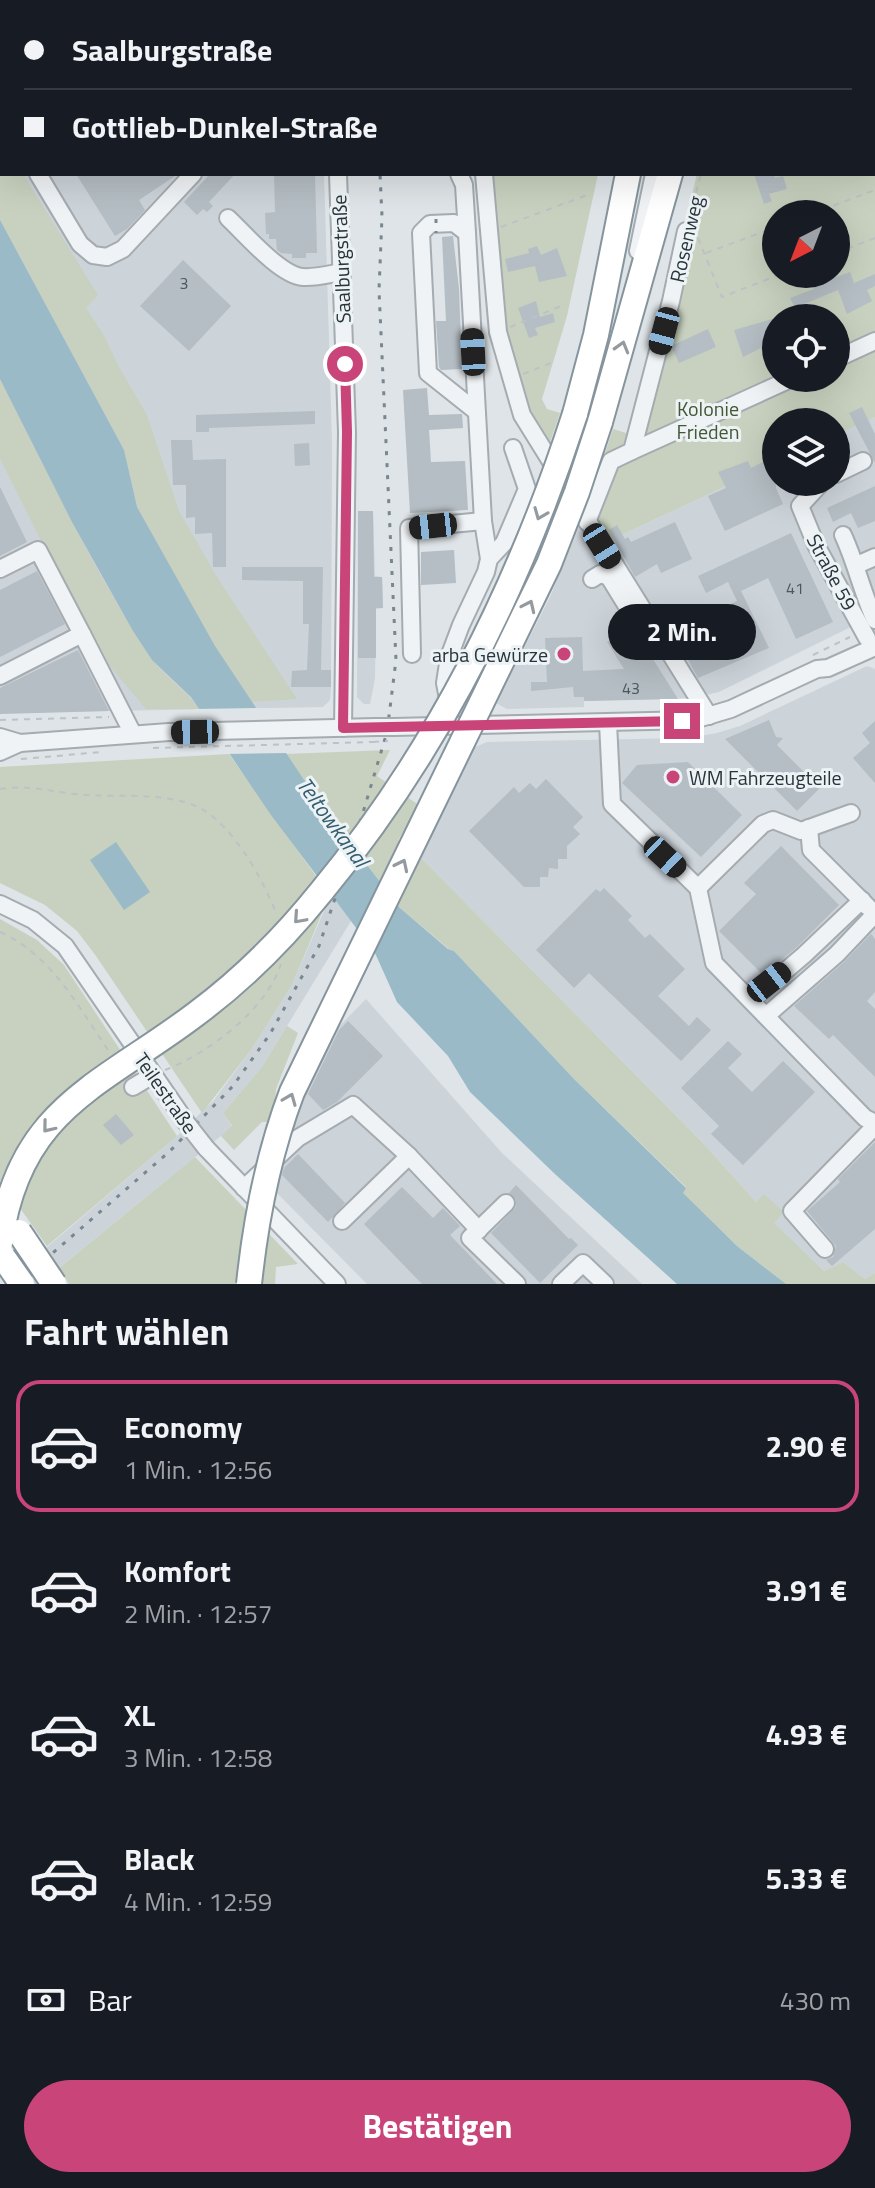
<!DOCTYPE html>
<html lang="de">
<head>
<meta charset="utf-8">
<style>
	:root { --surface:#171b24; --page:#242831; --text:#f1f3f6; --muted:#9ea1a6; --line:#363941; --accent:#c94579 }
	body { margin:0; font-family:"Titillium Web",sans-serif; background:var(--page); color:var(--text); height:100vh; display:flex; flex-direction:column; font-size:30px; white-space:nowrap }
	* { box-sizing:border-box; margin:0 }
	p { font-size:26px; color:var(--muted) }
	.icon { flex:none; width:44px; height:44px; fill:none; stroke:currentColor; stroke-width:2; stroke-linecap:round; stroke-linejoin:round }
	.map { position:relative; height:1284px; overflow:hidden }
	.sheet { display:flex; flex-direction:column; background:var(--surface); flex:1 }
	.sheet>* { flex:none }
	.hud { position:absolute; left:0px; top:0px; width:876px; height:176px; box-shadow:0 8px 32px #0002; display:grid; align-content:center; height:176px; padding:0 24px; background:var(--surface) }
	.needle { width:52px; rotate:222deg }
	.tools { position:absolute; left:762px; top:200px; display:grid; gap:16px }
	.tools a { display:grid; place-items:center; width:88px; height:88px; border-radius:50%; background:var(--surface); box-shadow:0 8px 32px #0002; font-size:40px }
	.end { position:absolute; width:36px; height:36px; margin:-18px; border:10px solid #c94579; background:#fff; box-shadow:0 0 0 4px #fff }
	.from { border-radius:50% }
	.bubble { position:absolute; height:56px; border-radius:28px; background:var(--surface); box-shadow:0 8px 32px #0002; font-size:26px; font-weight:700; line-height:56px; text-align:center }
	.car { position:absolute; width:24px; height:48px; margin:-24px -12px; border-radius:10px; box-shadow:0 0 6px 2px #0007; background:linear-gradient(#222 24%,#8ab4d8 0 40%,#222 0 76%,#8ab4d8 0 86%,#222 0) }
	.hud b { display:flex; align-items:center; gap:28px; height:76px; font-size:30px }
	.hud b+b { border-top:2px solid var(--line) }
	.hud i { width:20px; height:20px; background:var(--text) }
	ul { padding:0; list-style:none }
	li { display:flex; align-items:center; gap:24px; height:132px; margin:0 16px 12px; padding:0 8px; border:4px solid transparent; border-radius:24px }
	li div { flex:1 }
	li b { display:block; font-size:30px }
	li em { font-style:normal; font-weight:700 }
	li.current { border-color:var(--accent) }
	li>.icon { width:72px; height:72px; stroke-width:1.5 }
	h2 { padding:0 24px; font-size:36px; line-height:96px }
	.pay { display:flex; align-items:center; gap:20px; height:88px; padding:0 24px; font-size:30px }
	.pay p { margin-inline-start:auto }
	.action { display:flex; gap:16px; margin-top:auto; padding:16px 24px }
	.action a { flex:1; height:92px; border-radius:48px; background:var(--accent); color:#fff; font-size:32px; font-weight:700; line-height:92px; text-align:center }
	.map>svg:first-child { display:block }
	.built { fill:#ccd3d9 }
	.green { fill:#c8d1bf; fill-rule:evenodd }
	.water { fill:#99bac6 }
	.pier { fill:#dee4e7 }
	.building { fill:#b5bec4 }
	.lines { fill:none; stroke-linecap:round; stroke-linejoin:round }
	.minor-casing { stroke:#a4acb1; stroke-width:20 }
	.highway-casing { stroke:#86949d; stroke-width:28 }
	.path { stroke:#bcc2c5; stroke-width:2; stroke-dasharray:6 6; stroke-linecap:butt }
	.minor { stroke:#f0f3f5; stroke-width:16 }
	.highway { stroke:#fff; stroke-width:24 }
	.rail { stroke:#788790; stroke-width:3; stroke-dasharray:4 8; stroke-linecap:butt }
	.minor-bridge-casing { stroke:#a4acb1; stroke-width:20; stroke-linecap:butt }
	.highway-bridge-casing { stroke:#86949d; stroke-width:28; stroke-linecap:butt }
	.path-bridge { stroke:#bcc2c5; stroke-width:2; stroke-dasharray:6 6; stroke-linecap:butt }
	.minor-bridge { stroke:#f0f3f5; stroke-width:16 }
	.highway-bridge { stroke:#fff; stroke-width:24 }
	.oneway { stroke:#949a9e }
	.route { stroke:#c94579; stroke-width:10 }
	.poi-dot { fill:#c94579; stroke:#edf2f5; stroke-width:3 }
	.labels { text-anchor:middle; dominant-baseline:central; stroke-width:6; stroke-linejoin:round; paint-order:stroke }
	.number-label { font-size:16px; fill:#4b575f }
	.street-label { font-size:20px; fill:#28353d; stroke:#edf2f5 }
	.park-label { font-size:20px; fill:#445835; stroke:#edf2f5 }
	.poi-label { font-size:20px; fill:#28353d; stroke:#edf2f5; text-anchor:end }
	.water-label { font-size:22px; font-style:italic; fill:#335d70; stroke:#edf2f5 }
</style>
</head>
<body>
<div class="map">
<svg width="875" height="1284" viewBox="0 0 875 1284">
	<rect width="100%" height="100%" fill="#dee4e7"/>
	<g class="built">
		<polygon points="0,0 245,2 2,2 2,174 324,174 332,442 331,687 330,700 323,707 0,713"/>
		<polygon points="875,417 875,615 719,692 701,696 606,542 776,463 776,482 836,482 836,435"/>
		<polygon points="358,511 373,511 375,576 382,577 383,608 376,609 375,678 370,704 364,704 357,697"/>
		<polygon points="582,520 691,698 584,701 584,707 507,709 496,703 550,597"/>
		<polygon points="867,666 875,669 875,1273 865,1279 843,1262 824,1271 773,1223 783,1212 765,1195 756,1202 703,1143 417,854 471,749 487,742 689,738 717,733 740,726"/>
		<polygon points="331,895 351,921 262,1067 223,1113 232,1127 39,1284 4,1284 177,1136 214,1100 251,1050 292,985"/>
		<polygon points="366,999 502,1153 642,1284 367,1284 273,1189 278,1159 325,1041"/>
	</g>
	<g class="green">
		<path d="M758 0H875V417L836 435V422H776V463L606 542 586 510 613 429 626 433 636 426 697 174H874V2H757ZM776 214H836V274H776ZM776 318H836V378H776Z"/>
		<polygon points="0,138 2,174 23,174 98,295 86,308 103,334 119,367 147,415 179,511 217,577 297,699 252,702 215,646 137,507 124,450 0,220"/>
		<polygon points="480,174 598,174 567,316 542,399 547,409 560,413 543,463 513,404"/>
		<path d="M0 379C47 472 92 568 149 655 162 676 185 688 199 709H146L110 666 58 574 0 459Z"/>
		<polygon points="390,750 377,776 420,806 398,840 417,854 703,1143 756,1202 764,1194 784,1212 774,1223 824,1271 843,1262 865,1279 875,1273 875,1284 786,1284 737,1246 682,1193 686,1187 574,1079 454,951 449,949 400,908 318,801 285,754"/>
		<polygon points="229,754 318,879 327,901 292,985 251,1050 202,1113 96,956 77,931 45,905 0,883 0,767"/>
		<polygon points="0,919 37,940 64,965 177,1136 47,1246 0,1180"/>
		<polygon points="287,1026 298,1033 276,1089 274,1119 272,1122 262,1122 234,1150 221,1136 232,1126 223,1113 262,1067"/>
		<polygon points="195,1157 298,1264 276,1267 275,1284 69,1284 59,1268"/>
	</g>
	<g class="water">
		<polygon points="0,220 124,450 137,507 215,646 318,801 400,908 448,949 454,951 574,1079 686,1188 683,1193 737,1246 786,1284 677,1284 556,1175 470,1092 448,1056 397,1002 375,953 271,815 191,697 152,660 133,631 72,522 0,379"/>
		<polygon points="116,842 150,892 124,910 90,860"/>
	</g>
	<polygon class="pier" points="261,708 289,753 224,754 194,709"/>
	<g class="building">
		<polygon points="76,174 178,174 139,200 145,210 127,229 115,236"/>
		<polygon points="210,174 235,174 209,202 213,206 207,212 203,209 197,215 184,202"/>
		<polygon points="274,174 315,174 317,253 306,253 306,258 292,258 292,254 281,253 277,250 276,239 269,239 269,234 266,234 265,213 275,212"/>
		<polygon points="754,174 774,174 775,178 783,176 787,189 769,194 772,201 764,204"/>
		<polygon points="453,236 459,289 462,369 441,370 439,367 436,321 446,321 442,237"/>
		<polygon points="537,246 541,255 557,248 567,276 539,282 535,266 508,272 505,259 529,253 528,249"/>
		<polygon points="183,260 231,306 189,351 140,306"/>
		<polygon points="850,272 854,283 875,274 875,286 867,290 872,301 847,314 838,290 795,308 790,298 814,289 812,286"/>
		<polygon points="536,301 540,317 553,313 555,322 535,328 538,335 529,338 518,308"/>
		<polygon points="776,318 776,337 771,339 774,348 762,351 761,348 743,357 734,330"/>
		<polygon points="708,329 716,347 679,363 671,346"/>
		<polygon points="427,388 429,415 462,414 463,428 429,430 431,462 465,461 468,510 410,513 403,390"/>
		<polygon points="862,407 875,434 875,463 849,413"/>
		<polygon points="315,411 315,424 209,428 209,432 196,432 196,415"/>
		<polygon points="171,440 192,440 193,460 226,459 226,567 213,567 212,533 195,534 195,517 186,518 186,485 173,485"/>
		<polygon points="309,443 310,465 295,466 294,444"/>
		<polygon points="776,455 776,488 783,504 725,531 708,496 726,488 718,472 748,461 751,468"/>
		<polygon points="875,486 875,521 858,528 851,513 833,522 827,508"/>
		<polygon points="0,487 27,542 0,556"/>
		<polygon points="358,511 373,511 374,577 382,577 383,608 376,608 376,658 358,658"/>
		<polygon points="675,522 692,559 661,573 657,564 635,577 609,530 617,525 625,539 628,537 631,542"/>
		<polygon points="791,533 833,622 796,639 768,578 741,591 769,648 698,678 685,654 694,649 692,645 709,638 700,619 737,601 728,582 706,593 698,576"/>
		<polygon points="454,550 456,583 421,585 421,552"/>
		<polygon points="242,567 323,567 321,670 331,670 331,687 291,687 292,671 307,670 309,624 303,624 303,581 242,580"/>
		<polygon points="37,571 65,624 0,657 0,590"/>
		<polygon points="628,629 635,638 641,640 678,699 584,701 584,697 574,697 573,687 531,691 531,682 547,682 545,638 582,637 583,671 624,669 607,642"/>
		<polygon points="78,650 109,711 0,714 0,688"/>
		<polygon points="769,720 776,737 783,738 777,745 820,788 797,811 725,739"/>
		<polygon points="875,721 875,783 853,758 870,743 862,733"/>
		<polygon points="688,762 742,815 701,857 622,783 637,765"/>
		<polygon points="546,779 583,817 573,827 580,834 567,846 567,859 558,859 558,869 549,868 548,877 540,877 540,887 524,887 469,831 514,787 519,793 530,783 536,789"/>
		<polygon points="781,846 839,905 797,947 763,975 719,931 756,894 744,883"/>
		<polygon points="604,888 632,916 628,920 645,938 650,934 685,969 658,996 689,1026 697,1017 711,1030 681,1061 589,973 574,988 536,950 596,889 600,892"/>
		<polygon points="871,934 875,939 875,992 867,1001 875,1009 875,1077 833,1035 829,1039 794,1006 844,962"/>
		<polygon points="348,1021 383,1056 337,1102 323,1110 308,1094 339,1030"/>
		<polygon points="728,1041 742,1054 728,1068 752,1092 783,1061 815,1092 743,1165 711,1134 719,1126 681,1088"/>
		<polygon points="116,1114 134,1135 121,1145 103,1125"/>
		<polygon points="875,1142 875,1229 832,1266 826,1260 833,1257 836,1246 807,1211 840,1182 838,1179"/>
		<polygon points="298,1154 345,1203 328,1222 282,1175 284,1168"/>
		<polygon points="516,1185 569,1239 571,1238 578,1245 540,1283 491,1233 516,1207 516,1200 509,1193"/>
		<polygon points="402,1187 433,1218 443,1208 460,1226 450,1235 497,1284 422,1284 364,1224"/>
	</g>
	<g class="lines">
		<defs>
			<g id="minor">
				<polyline points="225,0 227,2"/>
				<polyline points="268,0 269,2"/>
				<polyline points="446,0 446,2"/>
				<polyline points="475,0 475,2"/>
				<polyline points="874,94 875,94"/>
				<polyline points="0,112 2,115"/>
				<polyline points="38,174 80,244 93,255 107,257 123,249 193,174"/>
				<polyline points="338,174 347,432 343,728"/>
				<polyline points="459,174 464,185 467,233"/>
				<polyline points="484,174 498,332 522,415 709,716"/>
				<path d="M228 218C245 234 281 276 303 277 315 278 330 274 342 272"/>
				<polyline points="638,251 654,174"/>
				<polyline points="836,359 875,341"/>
				<polyline points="632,451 793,378"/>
				<polyline points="836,474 863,461"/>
				<polyline points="822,482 800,506 816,545 867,638"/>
				<polyline points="587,522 611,461 632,451 671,301 686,231"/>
				<path d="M843 535C856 563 862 592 875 620"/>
				<polyline points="489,559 504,543 527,489 513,448"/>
				<polyline points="857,565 875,557"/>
				<polyline points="0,569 38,550 82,634 0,676"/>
				<polyline points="592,579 600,574 609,577 641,629"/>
				<polyline points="82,634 133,734"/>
				<polyline points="412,654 409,528 483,521"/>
				<polyline points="445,706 448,699 445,683 449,657 461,625 486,572 489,559 483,521 467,233 454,223 430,224 421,233 428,373 477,412"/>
				<polyline points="608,723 612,804 698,888 714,963 865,1118 875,1123"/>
				<polyline points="394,727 694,720 731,709 817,669 828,668 875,647"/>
				<polyline points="0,737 20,743 169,732 376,727"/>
				<polyline points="0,752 20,743"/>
				<polyline points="809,828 811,850 868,907"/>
				<polyline points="698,888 763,824 773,820 801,831 851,813"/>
				<polyline points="0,904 33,920 65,946 188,1125"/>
				<polyline points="751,1000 804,955 862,900"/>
				<polyline points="766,1016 837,954 875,914"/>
				<polyline points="133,1087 153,1075"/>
				<polyline points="206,1148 337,1284"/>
				<polyline points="244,1188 298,1138 353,1105 409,1156 479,1230"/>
				<polyline points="506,1203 470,1238 517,1284"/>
				<polyline points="342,1221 409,1156"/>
				<polyline points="825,1249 792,1211 875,1126"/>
				<polyline points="561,1284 583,1263 605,1284"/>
			</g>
			<g id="highway">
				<polyline points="665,2 665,0"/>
				<polyline points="735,2 736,0"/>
				<polyline points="575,414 596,335 628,174"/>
				<polyline points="600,422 670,174"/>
			</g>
		</defs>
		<use href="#minor" class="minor-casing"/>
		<use href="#highway" class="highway-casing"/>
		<g class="path">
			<polyline points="613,0 613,2"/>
			<polyline points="874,29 875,28"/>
			<polyline points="811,214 875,190"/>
			<polyline points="690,216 701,174"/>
			<polyline points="501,227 590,194"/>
			<polyline points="698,238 722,297 781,274"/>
			<polyline points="706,253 776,227"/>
			<polyline points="836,253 875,238"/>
			<polyline points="510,327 566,304"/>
			<polyline points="523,374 551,363"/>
			<polyline points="813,655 850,637"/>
			<polyline points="0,720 109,717"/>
			<polyline points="153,748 373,742"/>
			<polyline points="21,759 102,752"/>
			<path d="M0 789C30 784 55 793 85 795 119 797 155 793 188 803 228 814 263 879 277 915"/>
			<path d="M0 932C52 955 79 1008 110 1053"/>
			<path d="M165 1070C209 1053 266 1010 281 964"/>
		</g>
		<use href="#minor" class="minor"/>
		<use href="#highway" class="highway"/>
		<g class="rail">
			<polyline points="372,0 372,2"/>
			<polyline points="436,219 436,233"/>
			<polyline points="574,523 577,529"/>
			<polyline points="17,1284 170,1151 233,1086 270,1034 319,946 356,836 387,732 396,660 379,290 382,216 380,174"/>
		</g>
		<defs>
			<g id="minor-bridge">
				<polyline points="376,727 394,727"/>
				<polyline points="188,1125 206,1148"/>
			</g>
			<g id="highway-bridge">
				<polyline points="19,1232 54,1284"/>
				<path d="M0 1243C18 1108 101 1086 196 1014 243 979 284 938 321 892 437 752 519 587 575 414"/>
				<polyline points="3,1257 22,1284"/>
				<path d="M249 1284C256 1217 268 1155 292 1092L549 564 577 492 600 422"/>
			</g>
		</defs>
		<use href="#minor-bridge" class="minor-bridge-casing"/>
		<use href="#highway-bridge" class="highway-bridge-casing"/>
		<polyline class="path-bridge" points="373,742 388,741"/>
		<use href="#minor-bridge" class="minor-bridge"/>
		<use href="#highway-bridge" class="highway-bridge"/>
	</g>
	<defs><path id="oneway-chevron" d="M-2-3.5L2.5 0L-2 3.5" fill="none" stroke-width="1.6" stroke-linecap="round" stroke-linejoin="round" transform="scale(2)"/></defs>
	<g class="oneway">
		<use href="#oneway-chevron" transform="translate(622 347) rotate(-74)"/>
		<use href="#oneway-chevron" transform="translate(540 514) rotate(112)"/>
		<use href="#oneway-chevron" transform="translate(529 606) rotate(-65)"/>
		<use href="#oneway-chevron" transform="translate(402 865) rotate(-64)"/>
		<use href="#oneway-chevron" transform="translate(299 918) rotate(132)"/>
		<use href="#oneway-chevron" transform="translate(290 1099) rotate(-68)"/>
		<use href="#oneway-chevron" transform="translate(48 1127) rotate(129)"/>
	</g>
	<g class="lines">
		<polyline class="route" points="345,364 347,432 343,728 682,721"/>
	</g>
	<g class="poi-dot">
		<circle cx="564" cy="654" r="8"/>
		<circle cx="673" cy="777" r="8"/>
	</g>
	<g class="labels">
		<g class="number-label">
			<text x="184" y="283">3</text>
			<text x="795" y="588">41</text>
			<text x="631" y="688">43</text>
		</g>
		<g class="street-label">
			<text transform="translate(686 239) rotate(-77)">Rosenweg</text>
			<text transform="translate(341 259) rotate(-92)">Saalburgstraße</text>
			<text transform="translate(832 572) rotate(62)">Straße 59</text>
			<text transform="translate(166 1093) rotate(55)">Teilestraße</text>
		</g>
		<g class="park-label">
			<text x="708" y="408">Kolonie<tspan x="708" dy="23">Frieden</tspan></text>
		</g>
		<g class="poi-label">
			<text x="548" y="654">arba Gewürze</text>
			<text x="689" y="777" text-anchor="start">WM Fahrzeugteile</text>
		</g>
		<g class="water-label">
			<text transform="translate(333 822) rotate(54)">Teltowkanal</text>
		</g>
	</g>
</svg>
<div class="tools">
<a><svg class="needle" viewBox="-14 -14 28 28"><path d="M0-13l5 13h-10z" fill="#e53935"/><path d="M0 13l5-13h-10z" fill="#9ea1a6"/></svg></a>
<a><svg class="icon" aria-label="locate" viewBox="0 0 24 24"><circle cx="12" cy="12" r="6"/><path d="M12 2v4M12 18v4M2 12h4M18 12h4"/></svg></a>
<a><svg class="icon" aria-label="layers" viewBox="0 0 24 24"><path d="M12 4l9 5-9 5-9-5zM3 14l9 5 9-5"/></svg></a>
</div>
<i class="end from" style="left:345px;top:364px"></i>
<i class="end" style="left:682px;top:721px"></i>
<div class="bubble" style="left:608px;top:604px;width:148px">2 Min.</div>
<i class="car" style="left:664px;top:331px;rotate:195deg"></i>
<i class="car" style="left:473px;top:352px;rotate:357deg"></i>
<i class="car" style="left:433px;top:526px;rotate:264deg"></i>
<i class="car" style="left:602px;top:546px;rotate:148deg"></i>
<i class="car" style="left:195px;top:732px;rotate:269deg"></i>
<i class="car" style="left:665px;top:857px;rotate:133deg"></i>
<i class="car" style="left:769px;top:982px;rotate:52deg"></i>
<div class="hud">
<b><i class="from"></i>Saalburgstraße</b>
<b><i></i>Gottlieb-Dunkel-Straße</b>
</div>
</div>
<section class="sheet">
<h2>Fahrt wählen</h2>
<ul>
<li class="current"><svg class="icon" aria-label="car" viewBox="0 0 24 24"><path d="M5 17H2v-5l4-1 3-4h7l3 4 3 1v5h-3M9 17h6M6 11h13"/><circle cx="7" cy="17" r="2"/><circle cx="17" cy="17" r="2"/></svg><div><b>Economy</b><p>1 Min. · 12:56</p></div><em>2.90 €</em></li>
<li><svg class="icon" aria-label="car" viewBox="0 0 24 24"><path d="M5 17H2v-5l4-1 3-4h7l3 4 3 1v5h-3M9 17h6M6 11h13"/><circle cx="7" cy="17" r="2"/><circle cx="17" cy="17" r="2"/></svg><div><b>Komfort</b><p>2 Min. · 12:57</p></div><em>3.91 €</em></li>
<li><svg class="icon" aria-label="car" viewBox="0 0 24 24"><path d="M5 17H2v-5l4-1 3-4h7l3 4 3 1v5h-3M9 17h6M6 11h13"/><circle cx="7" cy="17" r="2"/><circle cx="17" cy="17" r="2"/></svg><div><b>XL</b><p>3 Min. · 12:58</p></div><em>4.93 €</em></li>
<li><svg class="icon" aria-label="car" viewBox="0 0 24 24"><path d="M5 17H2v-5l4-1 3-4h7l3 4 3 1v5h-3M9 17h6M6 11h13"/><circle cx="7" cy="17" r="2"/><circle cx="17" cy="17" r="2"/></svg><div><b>Black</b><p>4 Min. · 12:59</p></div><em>5.33 €</em></li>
</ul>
<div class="pay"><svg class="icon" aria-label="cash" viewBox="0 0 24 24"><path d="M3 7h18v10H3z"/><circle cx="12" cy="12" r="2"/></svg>Bar<p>430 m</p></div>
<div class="action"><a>Bestätigen</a></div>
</section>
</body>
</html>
